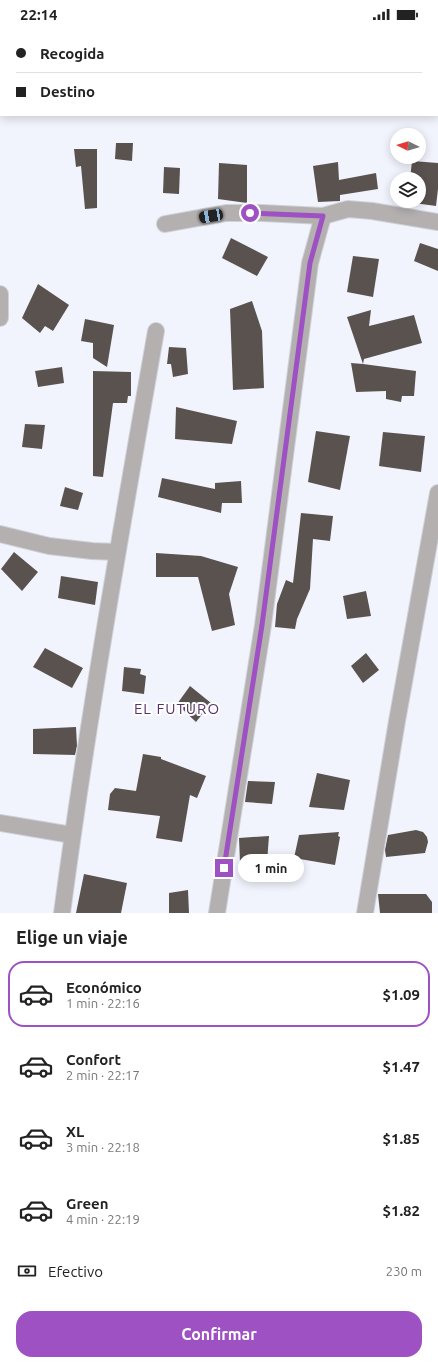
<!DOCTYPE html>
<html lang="es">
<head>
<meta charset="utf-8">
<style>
	:root { --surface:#fff; --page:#f2f2f2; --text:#222; --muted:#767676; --line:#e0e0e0; --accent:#9e51c3 }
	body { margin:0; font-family:Ubuntu,sans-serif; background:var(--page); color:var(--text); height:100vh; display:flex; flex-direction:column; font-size:15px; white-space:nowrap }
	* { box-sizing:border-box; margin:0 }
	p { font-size:13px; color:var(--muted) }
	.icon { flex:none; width:22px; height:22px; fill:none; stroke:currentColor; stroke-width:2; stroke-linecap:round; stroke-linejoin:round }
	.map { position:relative; height:885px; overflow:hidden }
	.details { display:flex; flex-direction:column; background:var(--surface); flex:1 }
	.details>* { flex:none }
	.banner { position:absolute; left:0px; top:0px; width:438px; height:88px; box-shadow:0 2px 10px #0003; display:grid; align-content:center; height:88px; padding:0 16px; background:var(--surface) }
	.needle { width:26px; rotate:275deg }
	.buttons { position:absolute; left:390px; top:100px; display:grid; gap:8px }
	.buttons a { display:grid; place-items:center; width:36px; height:36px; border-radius:50%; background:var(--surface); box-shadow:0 2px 10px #0003; font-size:20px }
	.end { position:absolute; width:18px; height:18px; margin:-9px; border:5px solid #9e51c3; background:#fff; box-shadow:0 0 0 2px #fff }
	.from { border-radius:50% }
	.bubble { position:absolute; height:28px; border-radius:14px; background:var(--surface); box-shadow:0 2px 10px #0003; font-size:13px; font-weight:700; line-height:28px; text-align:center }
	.car { position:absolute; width:12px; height:24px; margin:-12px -6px; border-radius:5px; box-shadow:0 0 3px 1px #0007; background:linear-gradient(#222 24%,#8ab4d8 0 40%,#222 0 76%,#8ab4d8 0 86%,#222 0) }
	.banner b { display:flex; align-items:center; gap:14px; height:38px; font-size:15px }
	.banner b+b { border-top:1px solid var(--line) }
	.banner i { width:10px; height:10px; background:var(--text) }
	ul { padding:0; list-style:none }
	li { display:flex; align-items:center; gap:12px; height:66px; margin:0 8px 6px; padding:0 8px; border:2px solid transparent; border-radius:16px }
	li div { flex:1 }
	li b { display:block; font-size:15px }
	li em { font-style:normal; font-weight:700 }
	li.on { border-color:var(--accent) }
	li>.icon { width:36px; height:36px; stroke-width:1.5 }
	h2 { padding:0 16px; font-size:18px; line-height:48px }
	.pay { display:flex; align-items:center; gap:10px; height:44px; padding:0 16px; font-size:15px }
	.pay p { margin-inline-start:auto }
	.action { display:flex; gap:8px; margin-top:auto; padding:8px 16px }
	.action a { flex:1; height:46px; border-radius:16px; background:var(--accent); color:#fff; font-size:16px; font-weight:700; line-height:46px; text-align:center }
	.status { display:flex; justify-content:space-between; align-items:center; height:28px; padding:0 20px; background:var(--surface); direction:ltr }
	.status svg { height:11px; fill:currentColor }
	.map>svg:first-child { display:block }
	.building { fill:#5a524f }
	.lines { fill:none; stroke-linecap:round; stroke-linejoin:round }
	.minor-casing { stroke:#d0d2da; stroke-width:18 }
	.minor { stroke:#b4b0b0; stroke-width:16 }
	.route { stroke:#9e51c3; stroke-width:5 }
	.labels { text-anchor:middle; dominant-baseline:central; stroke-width:4; stroke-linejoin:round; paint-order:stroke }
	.neighbourhood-label { font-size:15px; letter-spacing:1px; fill:#59346c; stroke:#fff }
</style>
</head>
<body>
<div class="status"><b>22:14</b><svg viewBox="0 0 49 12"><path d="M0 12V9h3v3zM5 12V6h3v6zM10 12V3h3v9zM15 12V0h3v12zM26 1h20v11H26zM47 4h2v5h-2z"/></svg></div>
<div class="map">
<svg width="438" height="885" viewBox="0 0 438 885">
	<rect width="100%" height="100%" fill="#f2f4fd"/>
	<g class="building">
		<polygon points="116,115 133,115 132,133 115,131"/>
		<polygon points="74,121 97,121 97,180 85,181 81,138 76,139"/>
		<polygon points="412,133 438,135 438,161 436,178 407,174 419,173 419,151 410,151"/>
		<polygon points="338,134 339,152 376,145 378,161 340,167 340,173 318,174 313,138"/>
		<polygon points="219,135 247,137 247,175 218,171"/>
		<polygon points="164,139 180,140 179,166 163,165"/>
		<polygon points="231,210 268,229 257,248 222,230"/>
		<polygon points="420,215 438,221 438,243 414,233"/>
		<polygon points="353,228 379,231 373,269 347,264"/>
		<polygon points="38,256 69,277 53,303 45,298 40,305 22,290"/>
		<polygon points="252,273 262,303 264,360 233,362 230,281"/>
		<polygon points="371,282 369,298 414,287 422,315 364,331 363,336 416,343 414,368 402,368 401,374 386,371 386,363 356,364 351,335 363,336 347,289"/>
		<polygon points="85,291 114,297 107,339 93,330 93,315 81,313"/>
		<polygon points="169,319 186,320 188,346 173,349 171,336 167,336"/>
		<polygon points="62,339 64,355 38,359 35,343"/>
		<polygon points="93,343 131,344 131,368 128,368 127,375 113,375 103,449 93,448"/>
		<polygon points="176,379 237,393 232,416 175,411"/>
		<polygon points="25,396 45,397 42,421 22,419"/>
		<polygon points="316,403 350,408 340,462 308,454"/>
		<polygon points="383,404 425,408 421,444 379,438"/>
		<polygon points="162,450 215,461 215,455 241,453 242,475 222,475 221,485 158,469"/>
		<polygon points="65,459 83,465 78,482 60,478"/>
		<polygon points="301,485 333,488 330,513 313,511 310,561 297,591 295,601 275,599 277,576 286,552 293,555"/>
		<polygon points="14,524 38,544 22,563 1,541"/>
		<polygon points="156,525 201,528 238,539 229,566 235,597 212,603 198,549 156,549"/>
		<polygon points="61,548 98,554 95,577 58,570"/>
		<polygon points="366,563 371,588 347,591 343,568"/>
		<polygon points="45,620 83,640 72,660 33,639"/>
		<polygon points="366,625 379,642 363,655 351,638"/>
		<polygon points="124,639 141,641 140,646 146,648 144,666 122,663"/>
		<polygon points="190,658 211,675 196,694 177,676"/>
		<polygon points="76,699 77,718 75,727 33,726 33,701"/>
		<polygon points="143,726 161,729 161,731 206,748 197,770 190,767 182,814 156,810 160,788 108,782 110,766 115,760 136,763"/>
		<polygon points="317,745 350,752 344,782 309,779"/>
		<polygon points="248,753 275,754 272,776 245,774"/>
		<polygon points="416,802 423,804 427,809 428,814 425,825 386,829 385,822 388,807"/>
		<polygon points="339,804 338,808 340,809 335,837 294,830 299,807"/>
		<polygon points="269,808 267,834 240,834 239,810"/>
		<polygon points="84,846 127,855 121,885 76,885"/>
		<polygon points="188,862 189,885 169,885 169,865"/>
		<polygon points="378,866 426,866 432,874 432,885 380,885"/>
	</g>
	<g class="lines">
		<defs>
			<g id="minor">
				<polyline points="165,196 226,185 262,185 323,188 348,181 372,183 438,194"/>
				<polyline points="0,266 0,290"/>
				<polyline points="0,506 49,518 92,523 117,524"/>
				<polyline points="0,795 72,807"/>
				<path d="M62 885C88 690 122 497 156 303"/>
				<polyline points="217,885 263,597 310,235 323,188"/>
				<polyline points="365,885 397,693 438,465"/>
			</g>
		</defs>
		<use href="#minor" class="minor-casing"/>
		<use href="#minor" class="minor"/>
	</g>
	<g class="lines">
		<polyline class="route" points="224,840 262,597 310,235 323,188 250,185"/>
	</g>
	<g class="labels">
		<g class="neighbourhood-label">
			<text x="177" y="680">EL FUTURO</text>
		</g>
	</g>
</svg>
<div class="buttons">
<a><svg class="needle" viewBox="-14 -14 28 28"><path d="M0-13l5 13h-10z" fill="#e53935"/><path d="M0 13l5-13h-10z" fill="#767676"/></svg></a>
<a><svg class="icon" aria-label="layers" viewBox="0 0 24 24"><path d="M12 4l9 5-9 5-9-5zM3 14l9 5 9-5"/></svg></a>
</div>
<i class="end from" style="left:250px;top:185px"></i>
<i class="end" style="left:224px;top:840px"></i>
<div class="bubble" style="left:238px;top:826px;width:66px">1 min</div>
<i class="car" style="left:211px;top:188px;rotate:260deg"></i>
<div class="banner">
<b><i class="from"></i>Recogida</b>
<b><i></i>Destino</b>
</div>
</div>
<section class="details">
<h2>Elige un viaje</h2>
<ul>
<li class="on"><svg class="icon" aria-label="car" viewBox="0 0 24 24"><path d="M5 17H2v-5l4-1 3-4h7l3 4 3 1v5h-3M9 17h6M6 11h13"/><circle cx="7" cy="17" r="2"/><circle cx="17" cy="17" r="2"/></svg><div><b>Económico</b><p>1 min · 22:16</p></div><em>$1.09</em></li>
<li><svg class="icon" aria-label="car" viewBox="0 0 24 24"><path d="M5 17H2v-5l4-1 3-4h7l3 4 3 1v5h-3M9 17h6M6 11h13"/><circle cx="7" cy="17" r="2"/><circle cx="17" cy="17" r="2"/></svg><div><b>Confort</b><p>2 min · 22:17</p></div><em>$1.47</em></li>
<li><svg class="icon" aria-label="car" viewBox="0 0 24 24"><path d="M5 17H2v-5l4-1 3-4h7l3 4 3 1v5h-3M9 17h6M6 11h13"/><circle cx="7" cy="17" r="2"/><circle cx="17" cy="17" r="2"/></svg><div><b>XL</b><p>3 min · 22:18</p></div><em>$1.85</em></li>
<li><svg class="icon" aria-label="car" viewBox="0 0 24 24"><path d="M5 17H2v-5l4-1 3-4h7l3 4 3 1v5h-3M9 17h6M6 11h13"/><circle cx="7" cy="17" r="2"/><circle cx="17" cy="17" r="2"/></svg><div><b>Green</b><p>4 min · 22:19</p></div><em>$1.82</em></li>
</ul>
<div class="pay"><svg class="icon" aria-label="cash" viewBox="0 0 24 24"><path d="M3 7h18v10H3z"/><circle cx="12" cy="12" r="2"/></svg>Efectivo<p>230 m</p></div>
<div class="action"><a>Confirmar</a></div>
</section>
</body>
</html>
